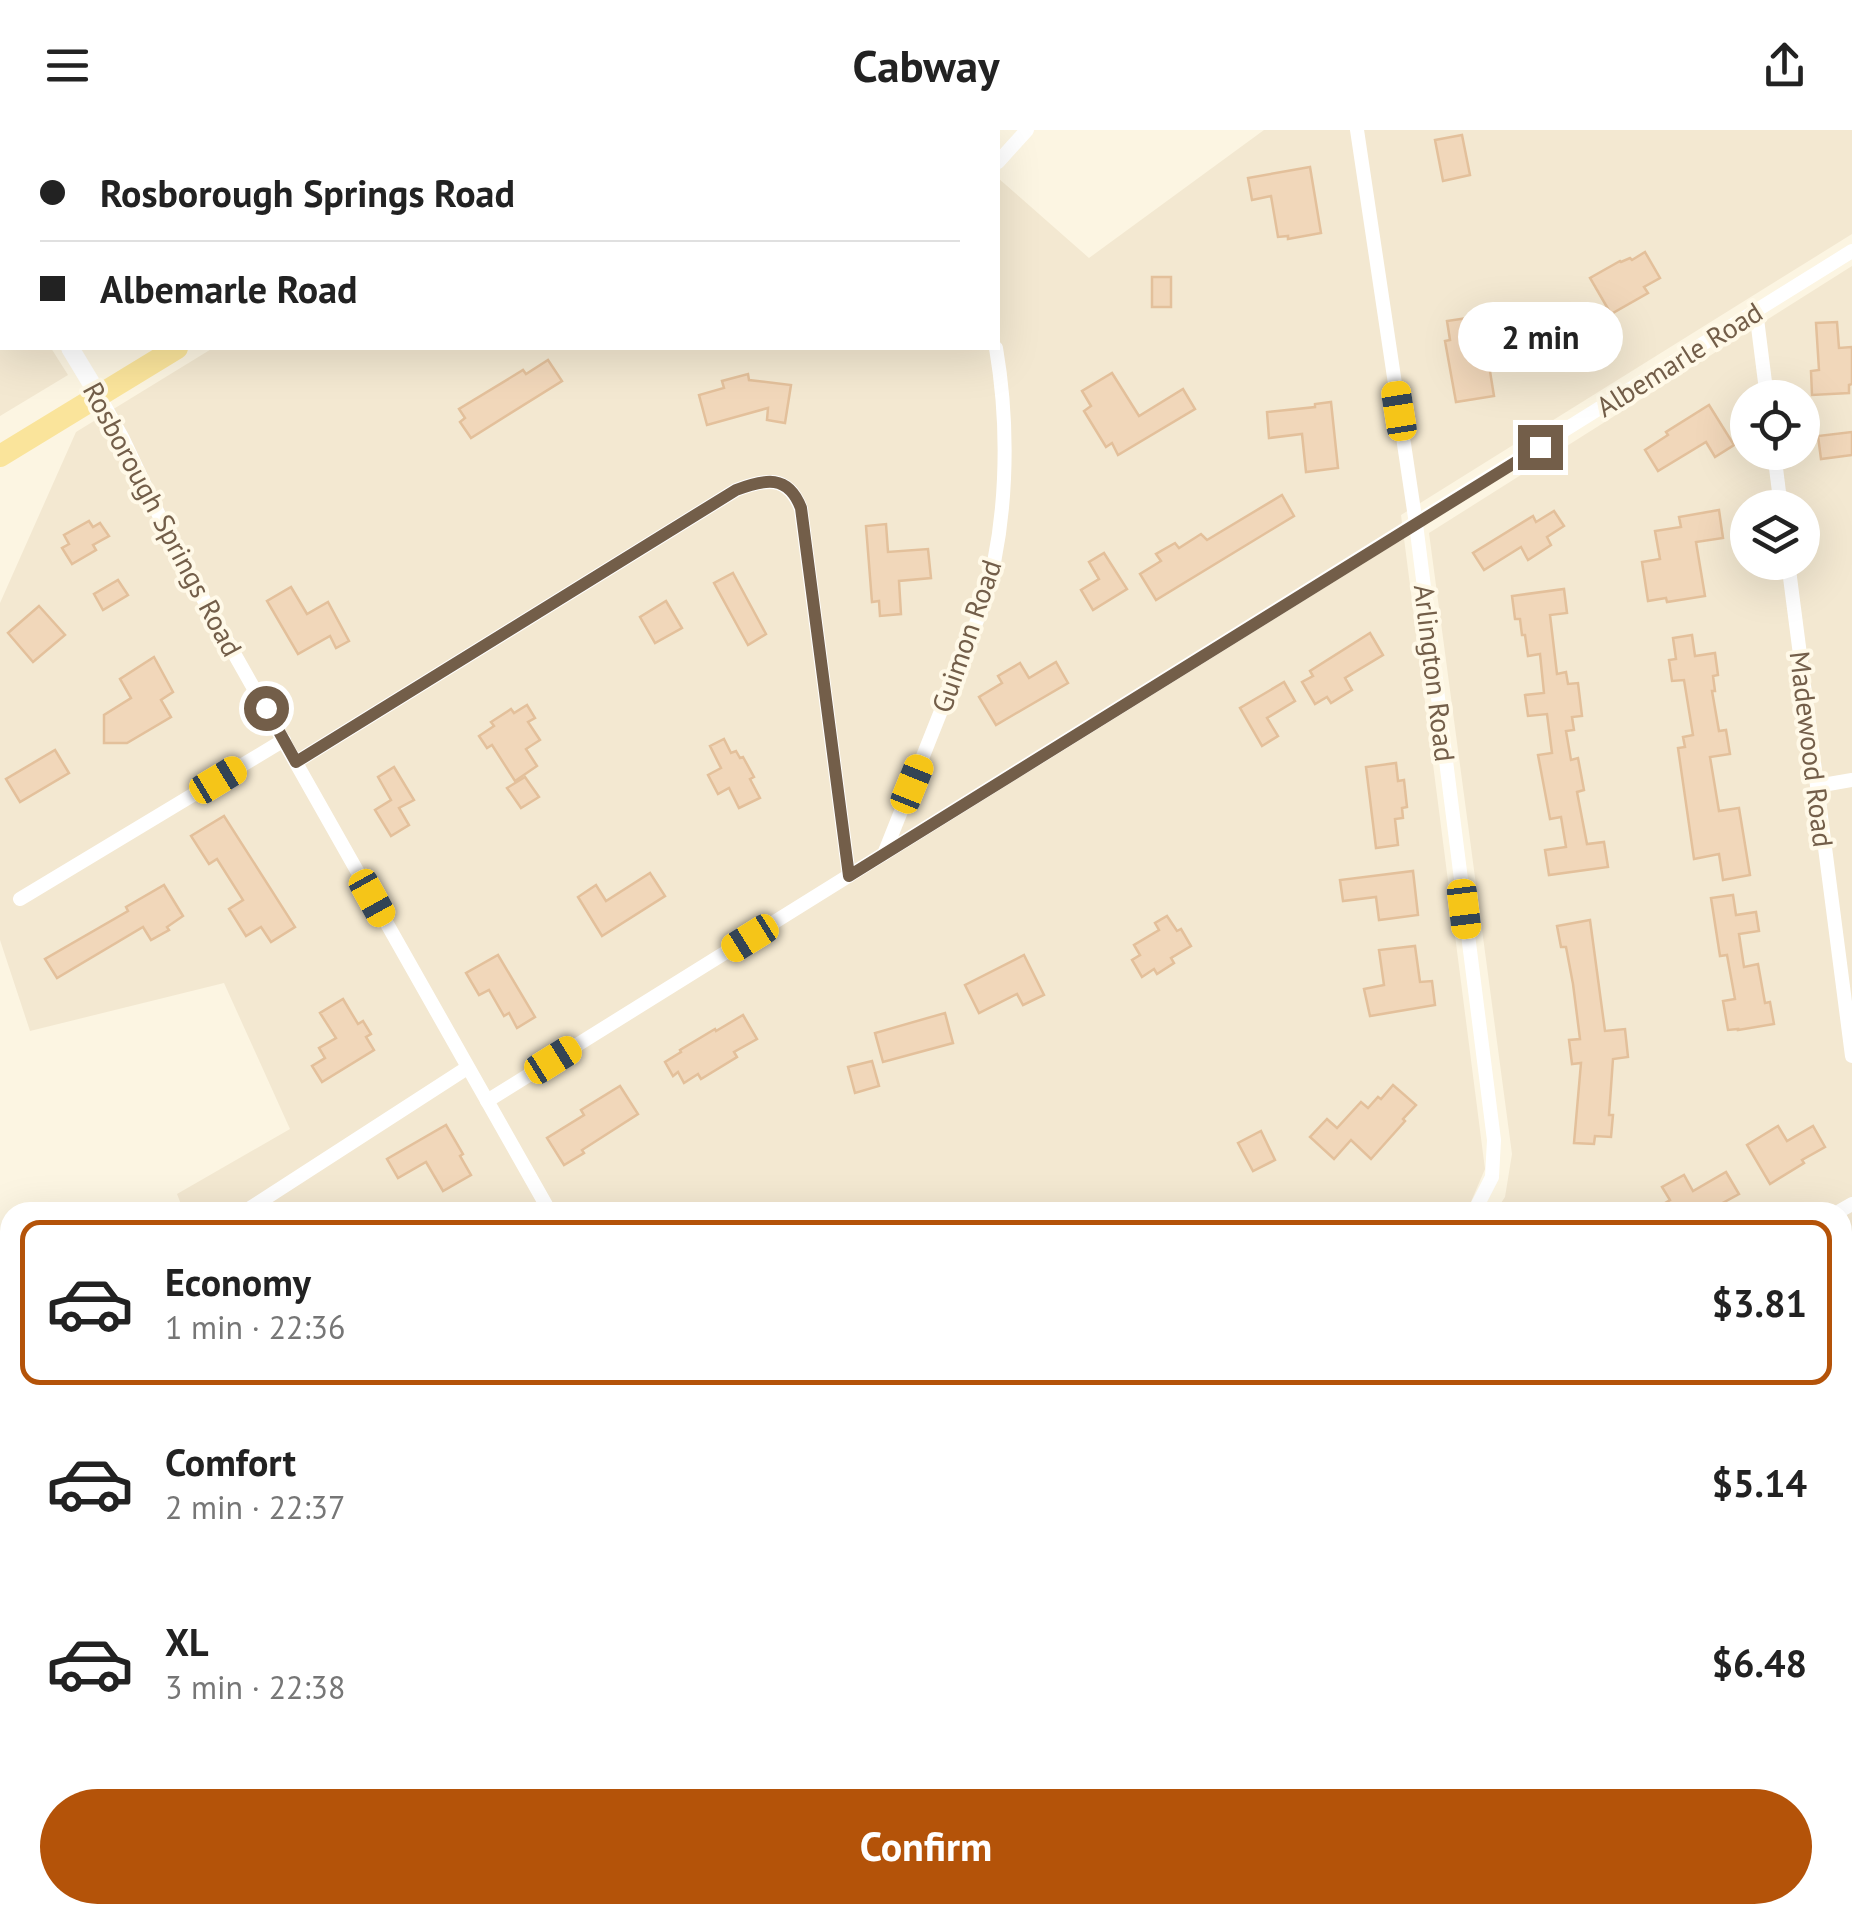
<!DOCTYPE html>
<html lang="en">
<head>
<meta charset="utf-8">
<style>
	:root { --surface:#fff; --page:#f6f6f6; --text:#222; --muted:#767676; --line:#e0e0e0; --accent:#b45309 }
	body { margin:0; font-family:"PT Sans",sans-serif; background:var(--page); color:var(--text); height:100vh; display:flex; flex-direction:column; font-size:38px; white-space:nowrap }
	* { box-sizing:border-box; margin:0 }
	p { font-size:32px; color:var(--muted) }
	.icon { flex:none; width:55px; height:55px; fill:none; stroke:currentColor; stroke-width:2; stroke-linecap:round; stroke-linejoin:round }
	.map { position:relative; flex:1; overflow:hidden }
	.details { position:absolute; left:0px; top:1072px; width:1852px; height:722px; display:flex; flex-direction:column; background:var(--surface); border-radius:30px 30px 0 0; box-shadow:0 10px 40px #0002 }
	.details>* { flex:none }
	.guide { position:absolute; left:0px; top:0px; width:1000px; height:220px; box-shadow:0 10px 40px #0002; display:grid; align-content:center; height:220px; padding:0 40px; background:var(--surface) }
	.fabs { position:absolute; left:1730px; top:250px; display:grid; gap:20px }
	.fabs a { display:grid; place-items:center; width:90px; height:90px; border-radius:50%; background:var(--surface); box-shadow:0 10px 40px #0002; font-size:50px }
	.end { position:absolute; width:45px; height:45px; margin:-22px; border:12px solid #735e49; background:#fff; box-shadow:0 0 0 5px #fff }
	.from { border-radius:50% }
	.bubble { position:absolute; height:70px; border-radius:35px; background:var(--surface); box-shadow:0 10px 40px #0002; font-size:32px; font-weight:600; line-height:70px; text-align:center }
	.car { position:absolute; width:30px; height:60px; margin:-30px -15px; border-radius:12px; box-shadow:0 0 8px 2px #0007; background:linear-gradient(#f5c518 24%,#345 0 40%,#f5c518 0 76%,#345 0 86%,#f5c518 0) }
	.guide b { display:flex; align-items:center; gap:35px; height:95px; font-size:38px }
	.guide b+b { border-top:2px solid var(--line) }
	.guide i { width:25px; height:25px; background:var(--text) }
	ul { padding:18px 0 0; list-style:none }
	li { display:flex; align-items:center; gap:30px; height:165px; margin:0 20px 15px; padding:0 20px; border:5px solid transparent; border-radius:20px }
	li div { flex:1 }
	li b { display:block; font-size:38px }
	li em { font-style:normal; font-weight:600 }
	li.current { border-color:var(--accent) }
	li>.icon { width:90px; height:90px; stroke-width:1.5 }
	.button { display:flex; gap:20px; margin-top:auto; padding:20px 40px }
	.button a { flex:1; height:115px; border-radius:60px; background:var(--accent); color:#fff; font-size:40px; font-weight:600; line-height:115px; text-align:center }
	header { display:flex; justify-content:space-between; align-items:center; height:130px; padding:0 40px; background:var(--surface); font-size:45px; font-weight:600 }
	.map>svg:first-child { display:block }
	.residential { fill:#f3e8d1; fill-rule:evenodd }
	.building { fill:#f1d7ba; stroke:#e3c09b; stroke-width:2.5 }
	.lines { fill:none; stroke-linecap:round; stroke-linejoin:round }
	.service { stroke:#fff; stroke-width:6 }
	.minor { stroke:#fff; stroke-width:14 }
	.tertiary { stroke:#fff; stroke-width:18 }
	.primary { stroke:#fae49b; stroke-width:22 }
	.route { stroke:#735e49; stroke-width:12 }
	.labels { text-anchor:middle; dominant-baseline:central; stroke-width:8; stroke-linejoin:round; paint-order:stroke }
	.street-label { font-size:28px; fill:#735e49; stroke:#fff9e8 }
</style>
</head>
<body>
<header><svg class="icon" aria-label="menu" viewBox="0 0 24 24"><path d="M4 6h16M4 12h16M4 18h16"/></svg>Cabway<svg class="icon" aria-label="share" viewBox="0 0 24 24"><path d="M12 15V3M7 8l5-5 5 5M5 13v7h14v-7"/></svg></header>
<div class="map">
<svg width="1852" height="1794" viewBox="0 0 1852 1794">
	<rect width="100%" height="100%" fill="#fcf5e2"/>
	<g class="residential">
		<polygon points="1264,0 1852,0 1852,104 1401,385 1485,1039 1470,1074 1459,1082 184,1082 177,1064 290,999 224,853 30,901 0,810 0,473 76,302 213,218 998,218 998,48 1089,128"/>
		<polygon points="0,131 2,135 2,218 51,218 68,245 0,286"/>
		<path d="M1852 136V1794H667L668 1785H1842V1082H1495L1505 1067 1512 1024 1429 403ZM1748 268H1802V322H1748ZM1748 378H1802V432H1748Z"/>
		<polygon points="10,1214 10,1530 0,1523 0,1220"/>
	</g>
	<g class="building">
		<polygon points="1462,5 1470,45 1443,51 1435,10"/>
		<polygon points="1310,37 1321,103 1288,109 1288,106 1278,107 1271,66 1252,70 1248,48"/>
		<polygon points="1645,122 1660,148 1644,157 1648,163 1611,184 1590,148 1620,131 1621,132 1630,128 1632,130"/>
		<rect x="1152" y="147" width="19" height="30"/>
		<polygon points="1481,186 1494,266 1456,272 1445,211 1450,210 1447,191"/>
		<polygon points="1837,192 1839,218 1852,217 1852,254 1849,255 1849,263 1812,265 1811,241 1819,240 1816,193"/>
		<polygon points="548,230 562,251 471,308 460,292 465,288 459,279 523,240 526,244"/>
		<polygon points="1112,243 1139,286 1183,259 1195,279 1118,325 1112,313 1106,317 1084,281 1091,276 1082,261"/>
		<polygon points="748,244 749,250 791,255 785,293 767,290 768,278 707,295 699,265 724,258 722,251"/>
		<polygon points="1331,272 1338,338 1306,342 1302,304 1269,308 1267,282 1315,277 1315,274"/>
		<polygon points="1709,275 1734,315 1715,327 1706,312 1658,341 1645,320 1668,305 1666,302"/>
		<polygon points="1852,302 1852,325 1821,329 1818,306"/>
		<polygon points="1282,365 1294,386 1156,470 1140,444 1161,431 1156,424 1175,413 1179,418 1201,404 1207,410"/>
		<polygon points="1719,380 1723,408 1696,412 1705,466 1667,472 1666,468 1648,471 1642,432 1660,429 1655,401 1681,397 1679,387"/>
		<polygon points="1554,381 1564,396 1547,407 1551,415 1528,430 1521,417 1484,440 1473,423 1533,386 1536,392"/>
		<polygon points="89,391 93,397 100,393 109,406 93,415 96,420 72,434 62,418 69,414 64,405"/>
		<polygon points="886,394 888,422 928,419 931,448 899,451 901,484 880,486 879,471 872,472 866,396"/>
		<polygon points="1104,423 1127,459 1093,480 1081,460 1099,449 1089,432"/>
		<polygon points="733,443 766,504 748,515 714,453"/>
		<polygon points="118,450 128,465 103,480 94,464"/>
		<polygon points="291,457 307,484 328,472 349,511 336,518 330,506 298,524 267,471"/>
		<polygon points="1564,459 1567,483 1550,485 1557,544 1566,542 1568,554 1578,553 1582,586 1572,587 1574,600 1566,601 1571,630 1578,628 1584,660 1577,662 1587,714 1604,712 1608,737 1549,745 1545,720 1566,717 1561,687 1550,689 1538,625 1552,623 1547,584 1528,586 1525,565 1544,563 1540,524 1528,526 1525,505 1522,505 1520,489 1515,489 1512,466"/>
		<polygon points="666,471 682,498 655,513 640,487"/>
		<polygon points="39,476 65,505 33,532 8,503"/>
		<polygon points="1370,503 1383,525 1345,548 1352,560 1331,573 1327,567 1315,574 1302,552 1313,546 1310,541"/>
		<polygon points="1692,505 1695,526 1715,523 1718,545 1713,546 1715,561 1712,561 1719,601 1726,600 1730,624 1710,627 1719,681 1739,678 1750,745 1723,750 1719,724 1694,729 1678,618 1685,617 1683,607 1693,605 1684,550 1672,551 1669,530 1676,529 1673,508"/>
		<polygon points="154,527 173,562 161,570 171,587 127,613 104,613 104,585 131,568 120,549"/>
		<polygon points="1056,532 1068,553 996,595 979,567 1002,553 998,546 1020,533 1029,548"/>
		<polygon points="1284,552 1295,571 1267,588 1278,606 1262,616 1240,578"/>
		<polygon points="527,575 535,588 528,592 540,610 526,619 537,636 515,651 492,615 487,618 479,606 494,596 491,592 511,579 514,583"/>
		<polygon points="724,609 731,623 736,621 740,628 743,627 754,647 750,649 760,668 739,678 729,658 718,664 708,645 721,638 710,616"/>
		<polygon points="55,620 69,643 20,672 6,649"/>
		<polygon points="1396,633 1398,651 1404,650 1407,677 1402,678 1403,688 1395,689 1398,715 1376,718 1366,637"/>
		<polygon points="394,637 414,670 399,678 409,695 391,706 375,680 391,670 378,647"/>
		<polygon points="525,647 539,667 521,678 507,658"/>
		<polygon points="224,686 295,797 271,812 261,797 246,806 229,779 243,770 217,729 209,734 191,706"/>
		<polygon points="1413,741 1418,785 1379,790 1376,767 1343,771 1340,750"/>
		<polygon points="650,743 665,766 602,806 578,767 596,755 606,771"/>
		<polygon points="164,755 183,786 167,797 169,800 151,810 143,797 57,848 45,829 128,781 126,777"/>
		<polygon points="1733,765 1736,785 1756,782 1759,801 1739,804 1744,837 1758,834 1765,873 1770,872 1774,894 1738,900 1738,899 1728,900 1723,871 1735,869 1727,825 1720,826 1711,768"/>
		<polygon points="1167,786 1177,801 1181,799 1191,816 1171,828 1174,833 1157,844 1154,839 1142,847 1132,830 1140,825 1134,815 1159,800 1155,793"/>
		<polygon points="1590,790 1605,901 1625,899 1628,927 1613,929 1609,985 1613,985 1611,1007 1595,1006 1594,1014 1574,1013 1581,933 1572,934 1569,910 1580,909 1573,854 1566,817 1561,817 1557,796"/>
		<polygon points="1415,816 1420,852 1432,851 1435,875 1370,886 1364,859 1384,855 1379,820"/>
		<polygon points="498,825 535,887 517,898 509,883 504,886 489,860 479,865 466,843"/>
		<polygon points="1024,825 1044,865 1023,875 1017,864 979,883 965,855"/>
		<polygon points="343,869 358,894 363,891 371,904 366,907 374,920 322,952 312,936 325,928 319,918 336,908 320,883"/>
		<polygon points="945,883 953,913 883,932 875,903"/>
		<polygon points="743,885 757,909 734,922 737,927 701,949 698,944 684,953 678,942 673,946 665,932 681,922 680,920 715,899 716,901"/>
		<polygon points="872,931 879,956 855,963 848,937"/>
		<polygon points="1393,955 1416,975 1403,989 1405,991 1371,1029 1351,1010 1334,1029 1310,1007 1327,989 1337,998 1361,972 1368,978 1378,967 1381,969"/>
		<polygon points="620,956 638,984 582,1020 584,1023 564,1035 547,1008 584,985 581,980"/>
		<polygon points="446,995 463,1024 460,1026 471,1045 443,1061 426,1032 398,1048 387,1029"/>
		<polygon points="1778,996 1787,1011 1813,996 1825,1017 1802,1030 1804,1033 1770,1054 1747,1015"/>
		<polygon points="1261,1001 1275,1030 1253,1041 1238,1013"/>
		<polygon points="1726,1042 1739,1064 1706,1082 1650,1082 1670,1070 1662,1057 1684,1045 1693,1061"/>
	</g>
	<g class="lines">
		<polyline class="service" points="430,0 431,2"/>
		<g class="minor">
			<polyline points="323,0 324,2"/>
			<polyline points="1357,0 1416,394 1494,1010 1492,1047 1474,1082"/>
			<polyline points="53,2 58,0"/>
			<polyline points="998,32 1027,0"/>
			<polyline points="0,35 2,34"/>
			<polyline points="1756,181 1767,268"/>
			<polyline points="99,266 123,309 175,419 550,1082"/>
			<polyline points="1774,322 1781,378"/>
			<polyline points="1788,432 1852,926"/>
			<path d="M296 632 736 360C765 349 788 344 801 379L849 746"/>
			<polyline points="1817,656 1852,650"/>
			<path d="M884 724 982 478C1008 398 1010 300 996 218"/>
			<polyline points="20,769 284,610"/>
			<polyline points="487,971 1852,121"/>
			<polyline points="244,1082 467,938"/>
			<polyline points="1838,1082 1852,1074"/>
			<polyline points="3,1230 10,1242"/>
			<polyline points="1842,1511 1852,1505"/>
			<polyline points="950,1785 955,1794"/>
			<polyline points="1384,1785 1389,1794"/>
			<polyline points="676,1794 677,1785"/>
		</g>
		<g class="tertiary">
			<polyline points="0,99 2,103"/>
			<polyline points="70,218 99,266"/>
		</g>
		<g class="primary">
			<polyline points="526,2 530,0"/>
			<polyline points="0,326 177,218"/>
		</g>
	</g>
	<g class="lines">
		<path class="route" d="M266 578 296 632 736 360C765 349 788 344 801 378L849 746 1540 317"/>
	</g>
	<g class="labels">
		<g class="street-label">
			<text transform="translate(1679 229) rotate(-32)">Albemarle Road</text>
			<text transform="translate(163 389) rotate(62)">Rosborough Springs Road</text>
			<text transform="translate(966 506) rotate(-71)">Guimon Road</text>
			<text transform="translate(1435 543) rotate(83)">Arlington Road</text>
			<text transform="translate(1812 619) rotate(83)">Madewood Road</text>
		</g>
	</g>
</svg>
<div class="fabs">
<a><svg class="icon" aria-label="locate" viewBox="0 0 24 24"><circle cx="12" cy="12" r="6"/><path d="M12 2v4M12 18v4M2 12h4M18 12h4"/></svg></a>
<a><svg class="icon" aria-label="layers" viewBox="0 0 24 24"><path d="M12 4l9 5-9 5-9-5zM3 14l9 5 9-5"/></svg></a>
</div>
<i class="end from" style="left:266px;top:578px"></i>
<i class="end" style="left:1540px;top:317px"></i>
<div class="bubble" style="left:1458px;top:172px;width:165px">2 min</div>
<i class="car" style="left:1399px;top:281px;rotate:351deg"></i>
<i class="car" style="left:218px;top:650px;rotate:59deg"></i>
<i class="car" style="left:912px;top:654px;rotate:22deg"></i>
<i class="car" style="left:372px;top:768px;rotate:151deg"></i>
<i class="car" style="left:1464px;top:779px;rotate:173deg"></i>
<i class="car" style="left:750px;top:808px;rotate:238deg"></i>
<i class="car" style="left:553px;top:930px;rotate:58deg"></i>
<div class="guide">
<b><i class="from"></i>Rosborough Springs Road</b>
<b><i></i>Albemarle Road</b>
</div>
<section class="details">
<ul>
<li class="current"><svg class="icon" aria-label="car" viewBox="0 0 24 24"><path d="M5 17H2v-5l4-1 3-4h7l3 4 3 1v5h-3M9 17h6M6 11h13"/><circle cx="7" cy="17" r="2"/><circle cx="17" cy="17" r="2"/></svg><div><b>Economy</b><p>1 min · 22:36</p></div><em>$3.81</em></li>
<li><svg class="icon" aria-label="car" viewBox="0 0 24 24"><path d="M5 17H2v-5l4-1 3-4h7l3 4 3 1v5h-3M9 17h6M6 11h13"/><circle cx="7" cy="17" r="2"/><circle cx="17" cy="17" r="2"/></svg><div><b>Comfort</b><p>2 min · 22:37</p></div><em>$5.14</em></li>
<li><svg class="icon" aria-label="car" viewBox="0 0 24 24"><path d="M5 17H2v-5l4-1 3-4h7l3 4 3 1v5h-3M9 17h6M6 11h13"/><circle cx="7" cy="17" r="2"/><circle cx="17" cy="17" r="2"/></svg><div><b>XL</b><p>3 min · 22:38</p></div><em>$6.48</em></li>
</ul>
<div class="button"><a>Confirm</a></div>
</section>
</div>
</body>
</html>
